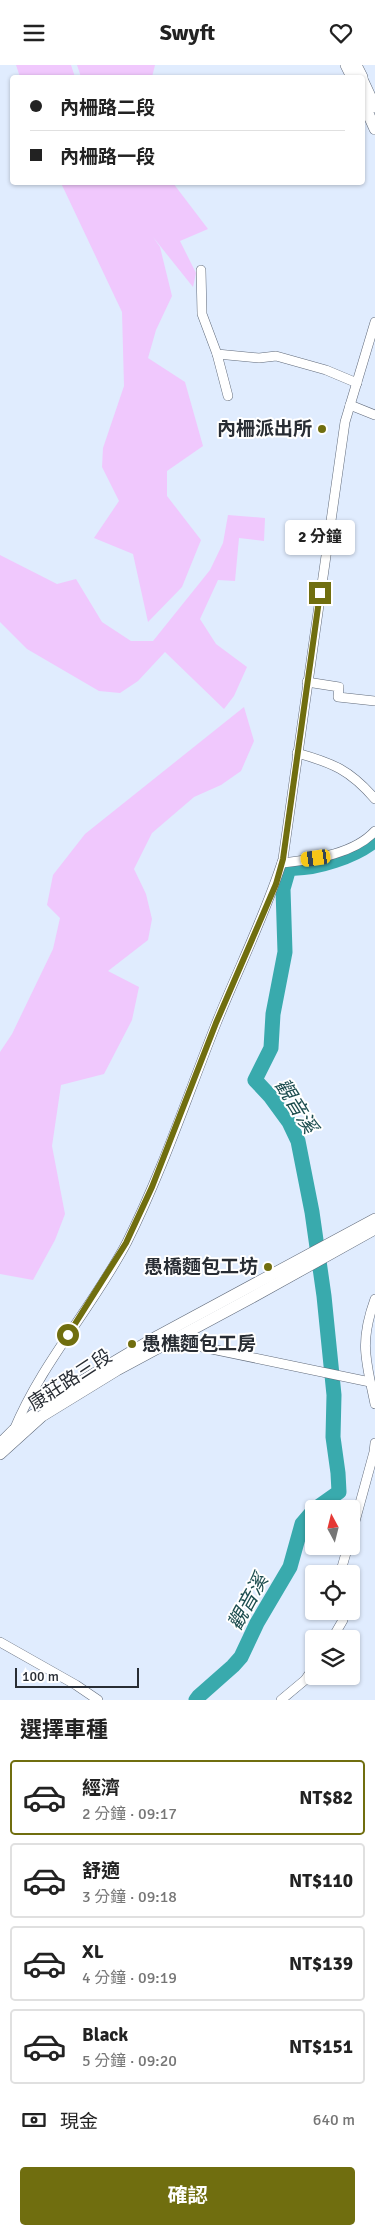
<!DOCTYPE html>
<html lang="zh-TW">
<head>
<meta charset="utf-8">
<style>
	:root { --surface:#fff; --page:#f2f2f2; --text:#222; --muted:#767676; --line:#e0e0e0; --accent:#706e0f }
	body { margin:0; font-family:Signika,"Noto Sans TC",sans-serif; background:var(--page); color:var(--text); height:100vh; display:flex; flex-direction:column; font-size:19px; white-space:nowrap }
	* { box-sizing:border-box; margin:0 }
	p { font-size:16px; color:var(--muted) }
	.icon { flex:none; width:28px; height:28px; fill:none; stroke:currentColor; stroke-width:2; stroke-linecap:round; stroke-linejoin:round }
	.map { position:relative; height:1635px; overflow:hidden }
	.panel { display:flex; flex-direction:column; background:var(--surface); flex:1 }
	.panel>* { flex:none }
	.banner { position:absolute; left:10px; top:10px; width:355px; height:110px; border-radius:5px; box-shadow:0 1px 4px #0004; display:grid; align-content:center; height:110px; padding:0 20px; background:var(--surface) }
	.needle { width:32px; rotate:353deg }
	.controls { position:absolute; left:305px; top:1435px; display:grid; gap:10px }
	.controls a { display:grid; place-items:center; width:55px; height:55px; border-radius:5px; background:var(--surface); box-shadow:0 1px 4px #0004; font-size:25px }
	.scale { position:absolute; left:15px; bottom:12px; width:124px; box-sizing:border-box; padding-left:5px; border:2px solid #282d34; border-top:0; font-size:14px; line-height:18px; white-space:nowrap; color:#282d34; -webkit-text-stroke:4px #fff; paint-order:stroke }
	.end { position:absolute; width:22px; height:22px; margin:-11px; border:6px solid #706e0f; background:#fff; box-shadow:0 0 0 2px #fff }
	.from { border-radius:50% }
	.bubble { position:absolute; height:35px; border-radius:5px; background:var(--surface); box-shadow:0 1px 4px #0004; font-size:16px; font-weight:700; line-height:35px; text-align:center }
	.car { position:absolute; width:15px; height:30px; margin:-15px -8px; border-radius:6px; box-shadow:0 0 4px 1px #0007; background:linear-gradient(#f5c518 24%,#345 0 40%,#f5c518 0 76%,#345 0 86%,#f5c518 0) }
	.banner b { display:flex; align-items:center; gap:18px; height:48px; font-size:19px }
	.banner b+b { border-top:1px solid var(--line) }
	.banner i { width:12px; height:12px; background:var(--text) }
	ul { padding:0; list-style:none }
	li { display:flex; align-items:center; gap:15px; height:75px; margin:0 10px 8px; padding:0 10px; border:2px solid var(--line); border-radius:5px }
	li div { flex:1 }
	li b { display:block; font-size:19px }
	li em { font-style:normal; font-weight:700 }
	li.active { border-color:var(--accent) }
	li>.icon { width:45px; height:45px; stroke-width:1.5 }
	h2 { padding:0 20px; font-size:22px; line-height:60px }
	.pay { display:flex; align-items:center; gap:12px; height:55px; padding:0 20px; font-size:19px }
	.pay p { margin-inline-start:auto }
	.action { display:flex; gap:10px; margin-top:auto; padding:10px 20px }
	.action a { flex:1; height:58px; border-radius:5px; background:var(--accent); color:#fff; font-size:20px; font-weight:700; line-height:58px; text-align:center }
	header { display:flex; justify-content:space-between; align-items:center; height:65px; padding:0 20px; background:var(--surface); font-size:22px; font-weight:700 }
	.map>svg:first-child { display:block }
	.green { fill:#f0c8fd }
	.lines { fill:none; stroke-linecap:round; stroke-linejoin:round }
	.river { stroke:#39aaad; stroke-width:15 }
	.minor-casing { stroke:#616b7b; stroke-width:10 }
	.major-casing { stroke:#616b7b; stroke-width:12 }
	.minor { stroke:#fff; stroke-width:9 }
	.major { stroke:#fff; stroke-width:11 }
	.route { stroke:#706e0f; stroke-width:6 }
	.poi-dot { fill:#706e0f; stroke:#fff; stroke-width:2 }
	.labels { text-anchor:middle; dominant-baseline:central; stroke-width:4; stroke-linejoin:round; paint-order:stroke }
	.poi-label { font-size:19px; font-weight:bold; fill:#282d34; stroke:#fff; text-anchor:end }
	.street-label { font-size:19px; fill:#282d34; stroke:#fff }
	.water-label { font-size:20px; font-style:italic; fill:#1c4c4e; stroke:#fff }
</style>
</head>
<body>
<header><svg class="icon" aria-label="menu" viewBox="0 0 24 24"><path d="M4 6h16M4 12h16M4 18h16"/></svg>Swyft<svg class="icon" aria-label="heart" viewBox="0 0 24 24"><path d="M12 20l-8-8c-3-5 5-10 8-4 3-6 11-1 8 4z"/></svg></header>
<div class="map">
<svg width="375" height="1635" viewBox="0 0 375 1635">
	<rect width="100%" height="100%" fill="#e0ecfe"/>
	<g class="green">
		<polygon points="16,0 71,0 75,12 20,12"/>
		<polygon points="77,0 155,0 152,12 81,12"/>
		<polygon points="61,118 173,118 208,164 180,176 196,208 193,222 153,172 160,182 172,231 156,265 148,293 185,317 203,381 167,406 167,431 201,475 182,522 148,557 133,489 94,473 119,436 102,402 103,383 124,321 122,247"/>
		<polygon points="228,450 265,453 264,476 239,473 235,516 218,515 200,554 216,579 247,602 234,631 224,644 165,587 138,616 120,628 99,626 27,584 0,557 0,490 57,519 76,514 102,557 131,576 153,576 210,505 223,478"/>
		<polygon points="244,642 254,676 241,706 221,720 194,732 152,768 134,804 146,829 152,854 148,875 108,906 139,922 132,955 104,1009 61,1020 52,1081 65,1149 55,1175 33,1215 0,1209 0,987 12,969 53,884 60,853 47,840 53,810 85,769"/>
	</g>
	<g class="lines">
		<g class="river">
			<path d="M315 1444 339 1427 338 1408 333 1372 334 1330 324 1231 312 1147 298 1076 289 1057 270 1031 255 1015 271 983 273 949 285 887 283 824 289 803C315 805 356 791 375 775"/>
			<polyline points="196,1635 199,1631 233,1601 241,1592 257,1558 290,1502 302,1459 314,1445"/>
		</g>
		<defs>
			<g id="minor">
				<polyline points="201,205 202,249 217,289 228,331"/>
				<polyline points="217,289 259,293 276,291 326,305 357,318"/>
				<polyline points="350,340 375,350"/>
				<polyline points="307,617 339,622 338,632 375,636"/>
				<path d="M297 688C333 698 350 705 375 734"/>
				<path d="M282 798C313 794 353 790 375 766"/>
				<path d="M375 1234C359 1278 366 1295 375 1339"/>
				<polyline points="173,1276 370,1317"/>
				<path d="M14 1365C42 1297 93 1242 127 1177 162 1107 187 1032 216 959 238 904 265 851 283 794L345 357 375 257"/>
				<polyline points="351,1471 374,1387 375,1378"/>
				<polyline points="340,1509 348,1481"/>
				<polyline points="332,1574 343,1555 342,1546"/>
				<polyline points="0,1577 76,1620 98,1635"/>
				<polyline points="281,1635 305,1615 314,1602"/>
			</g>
			<g id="major">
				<polyline points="346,0 352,12"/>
				<polyline points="356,0 362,12"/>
				<polyline points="362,14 375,42"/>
				<polyline points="362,35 375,64"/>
				<polyline points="46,1341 62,1328 158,1271 375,1154"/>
				<polyline points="0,1379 14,1365 33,1350"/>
				<polyline points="0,1389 42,1351 117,1305 251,1233 375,1164"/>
			</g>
		</defs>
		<use href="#minor" class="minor-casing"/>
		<use href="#major" class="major-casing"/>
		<use href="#minor" class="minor"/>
		<use href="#major" class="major"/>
	</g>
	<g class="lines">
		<polyline class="route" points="68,1270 126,1178 152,1122 216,958 276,819 283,794 320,528"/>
	</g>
	<g class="poi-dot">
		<circle cx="322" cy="364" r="5"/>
		<circle cx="268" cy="1202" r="5"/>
		<circle cx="132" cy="1279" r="5"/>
	</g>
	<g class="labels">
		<g class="poi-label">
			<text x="312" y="364">內柵派出所</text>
			<text x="258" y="1202">愚橋麵包工坊</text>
			<text x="142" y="1279" text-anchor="start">愚樵麵包工房</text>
		</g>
		<g class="street-label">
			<text transform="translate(70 1315) rotate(-33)">康莊路三段</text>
		</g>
		<g class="water-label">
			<text transform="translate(296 1041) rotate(58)">觀音溪</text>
			<text transform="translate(248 1537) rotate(-61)">觀音溪</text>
		</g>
	</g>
</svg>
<div class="controls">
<a><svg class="needle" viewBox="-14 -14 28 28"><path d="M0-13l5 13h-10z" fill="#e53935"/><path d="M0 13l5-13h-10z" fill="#767676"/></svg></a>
<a><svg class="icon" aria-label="locate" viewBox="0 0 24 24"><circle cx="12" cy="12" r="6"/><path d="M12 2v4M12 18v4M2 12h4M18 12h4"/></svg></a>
<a><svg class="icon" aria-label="layers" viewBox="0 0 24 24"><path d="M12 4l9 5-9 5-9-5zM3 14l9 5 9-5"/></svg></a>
</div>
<div class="scale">100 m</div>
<i class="end from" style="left:68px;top:1270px"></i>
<i class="end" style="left:320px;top:528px"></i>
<div class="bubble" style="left:285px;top:455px;width:70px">2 分鐘</div>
<i class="car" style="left:316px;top:793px;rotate:262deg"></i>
<div class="banner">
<b><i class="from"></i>內柵路二段</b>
<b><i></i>內柵路一段</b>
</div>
</div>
<section class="panel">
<h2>選擇車種</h2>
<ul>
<li class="active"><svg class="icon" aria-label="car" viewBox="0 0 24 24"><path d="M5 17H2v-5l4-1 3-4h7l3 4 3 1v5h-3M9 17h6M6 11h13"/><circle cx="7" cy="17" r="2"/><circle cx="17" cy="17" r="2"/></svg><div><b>經濟</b><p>2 分鐘 · 09:17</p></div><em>NT$82</em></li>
<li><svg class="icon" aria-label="car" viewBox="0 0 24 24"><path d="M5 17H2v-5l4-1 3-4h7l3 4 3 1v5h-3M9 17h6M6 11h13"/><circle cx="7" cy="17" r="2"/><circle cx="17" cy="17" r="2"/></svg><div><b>舒適</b><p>3 分鐘 · 09:18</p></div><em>NT$110</em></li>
<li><svg class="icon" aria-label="car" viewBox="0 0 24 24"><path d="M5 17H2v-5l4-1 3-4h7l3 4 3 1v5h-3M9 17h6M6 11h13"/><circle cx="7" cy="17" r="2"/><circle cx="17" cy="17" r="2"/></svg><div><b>XL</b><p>4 分鐘 · 09:19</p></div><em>NT$139</em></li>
<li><svg class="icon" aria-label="car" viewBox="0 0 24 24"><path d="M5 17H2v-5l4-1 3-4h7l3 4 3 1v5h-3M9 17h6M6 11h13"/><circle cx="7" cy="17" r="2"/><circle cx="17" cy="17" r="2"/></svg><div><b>Black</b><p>5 分鐘 · 09:20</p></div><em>NT$151</em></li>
</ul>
<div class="pay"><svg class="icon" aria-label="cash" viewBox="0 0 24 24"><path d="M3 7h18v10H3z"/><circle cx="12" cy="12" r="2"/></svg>現金<p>640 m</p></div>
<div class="action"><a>確認</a></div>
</section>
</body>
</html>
